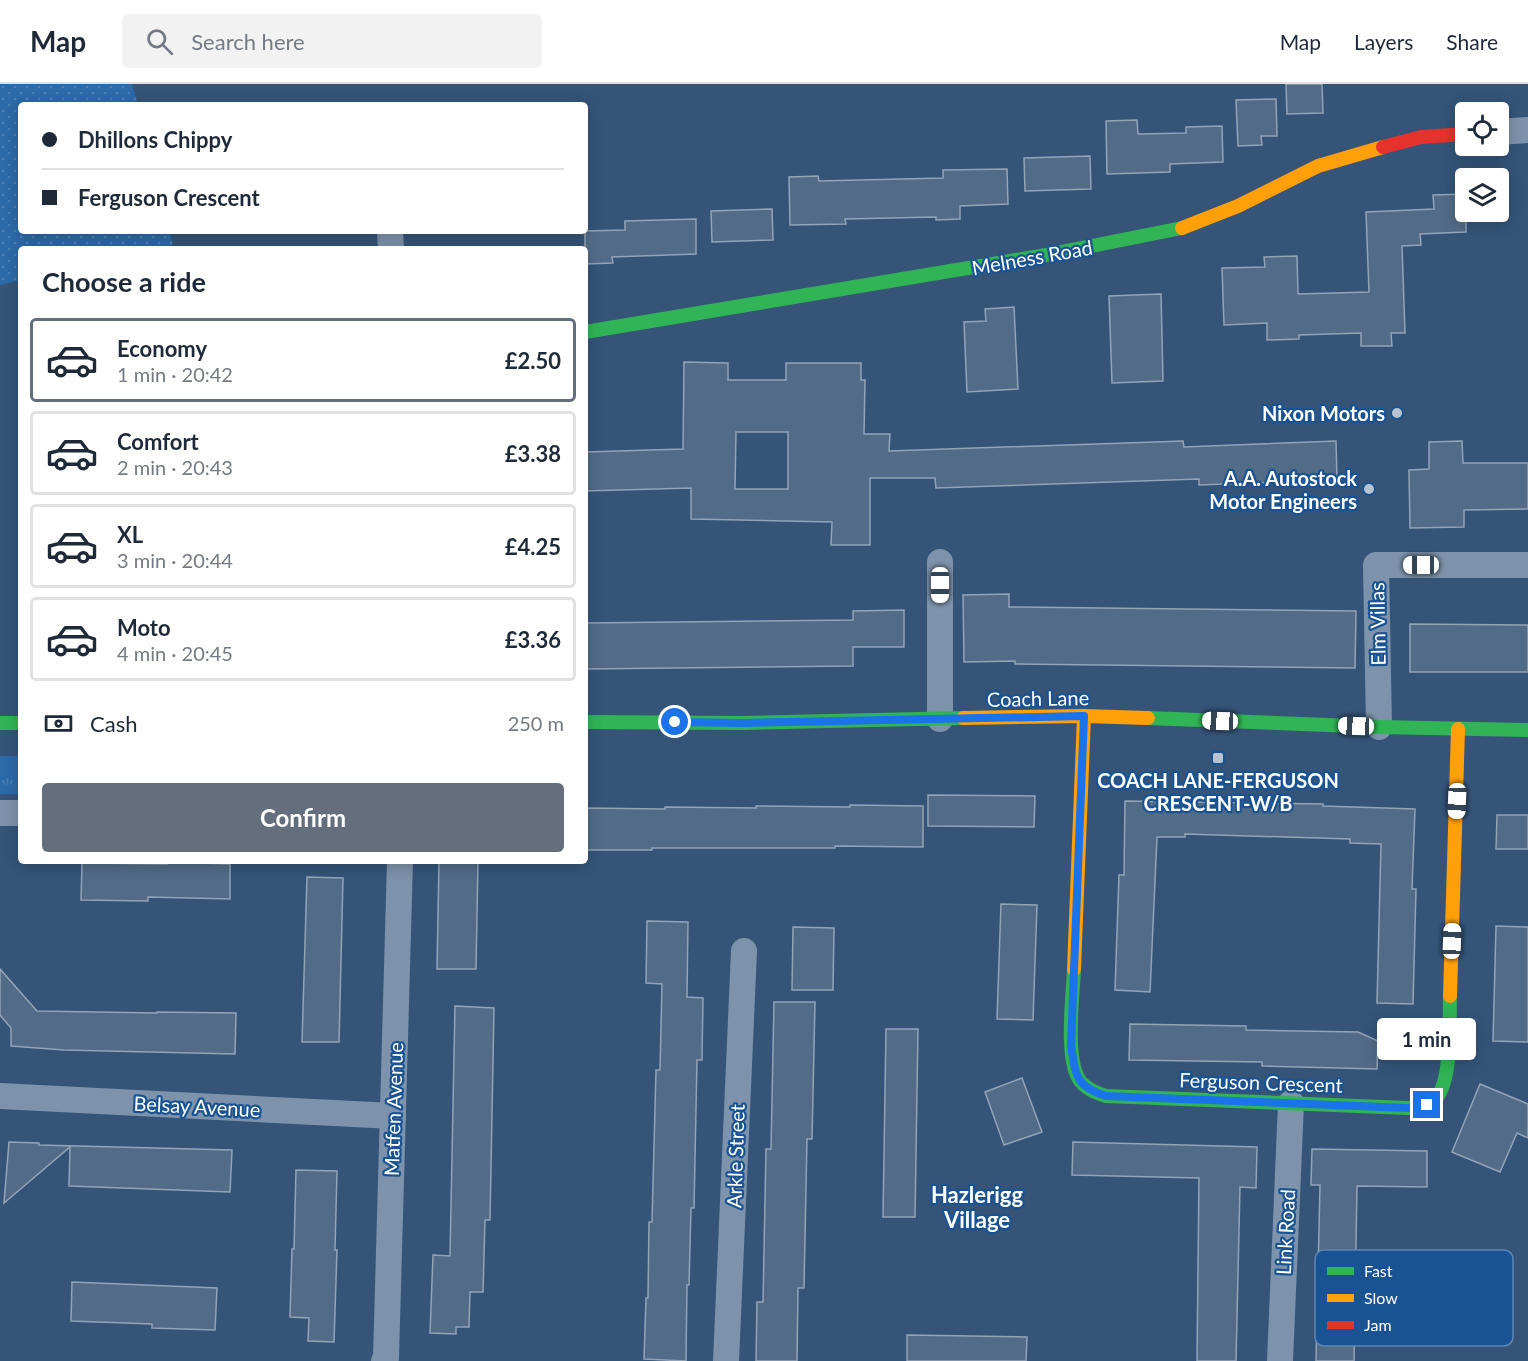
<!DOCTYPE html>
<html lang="en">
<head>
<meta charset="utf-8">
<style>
	:root { --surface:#fff; --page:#f2f2f3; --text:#1f2937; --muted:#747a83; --line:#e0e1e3; --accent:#646e7c }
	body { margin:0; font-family:Lato,sans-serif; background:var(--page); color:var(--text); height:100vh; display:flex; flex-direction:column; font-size:22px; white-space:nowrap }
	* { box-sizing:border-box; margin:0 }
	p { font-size:20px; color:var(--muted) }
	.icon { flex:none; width:33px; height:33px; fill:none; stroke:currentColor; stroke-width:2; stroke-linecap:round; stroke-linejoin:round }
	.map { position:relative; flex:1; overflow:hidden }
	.side { position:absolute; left:18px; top:162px; width:570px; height:618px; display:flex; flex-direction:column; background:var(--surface); border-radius:6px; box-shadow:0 3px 15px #0003 }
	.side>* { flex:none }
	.banner { position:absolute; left:18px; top:18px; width:570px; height:132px; border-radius:6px; box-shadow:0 3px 15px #0003; display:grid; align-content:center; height:132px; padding:0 24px; background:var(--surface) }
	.buttons { position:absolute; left:1455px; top:18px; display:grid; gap:12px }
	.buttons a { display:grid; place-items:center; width:54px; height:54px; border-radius:6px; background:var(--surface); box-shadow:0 3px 15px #0003; font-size:30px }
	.end { position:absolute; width:27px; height:27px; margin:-14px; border:8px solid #1a73e8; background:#fff; box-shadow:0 0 0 3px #fff }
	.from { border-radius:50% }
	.bubble { position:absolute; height:42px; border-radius:6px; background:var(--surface); box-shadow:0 3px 15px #0003; font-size:20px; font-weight:700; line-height:42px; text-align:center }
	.car { position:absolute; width:18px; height:36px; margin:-18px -9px; border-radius:8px; box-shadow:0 0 4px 2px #0007; background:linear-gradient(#fff 24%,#345 0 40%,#fff 0 76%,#345 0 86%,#fff 0) }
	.banner b { display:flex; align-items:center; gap:21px; height:57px; font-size:22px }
	.banner b+b { border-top:2px solid var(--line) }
	.banner i { width:15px; height:15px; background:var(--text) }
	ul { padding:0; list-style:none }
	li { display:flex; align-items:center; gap:18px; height:84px; margin:0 12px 9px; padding:0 12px; border:3px solid var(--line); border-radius:6px }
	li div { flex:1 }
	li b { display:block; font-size:22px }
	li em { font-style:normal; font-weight:700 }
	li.on { border-color:var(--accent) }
	li>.icon { width:54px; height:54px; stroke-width:1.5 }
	h2 { padding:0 24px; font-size:27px; line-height:72px }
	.pay { display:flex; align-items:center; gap:15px; height:66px; padding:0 24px; font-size:22px }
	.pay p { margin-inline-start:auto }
	.cta { display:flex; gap:12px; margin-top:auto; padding:12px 24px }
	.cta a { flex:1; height:69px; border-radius:6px; background:var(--accent); color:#fff; font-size:24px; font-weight:700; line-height:69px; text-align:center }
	header { display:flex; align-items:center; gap:36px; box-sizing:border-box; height:84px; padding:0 30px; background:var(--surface); border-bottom:2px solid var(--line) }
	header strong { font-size:28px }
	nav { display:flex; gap:33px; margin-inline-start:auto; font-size:21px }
	.search { width:420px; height:54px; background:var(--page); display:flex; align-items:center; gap:15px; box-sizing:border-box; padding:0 21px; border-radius:6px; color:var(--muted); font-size:22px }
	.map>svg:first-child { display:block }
	.grass { fill:url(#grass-tufts) }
	.park { fill:url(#park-dots) }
	.building { fill:#526b87; stroke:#92a4b8; stroke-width:1.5; fill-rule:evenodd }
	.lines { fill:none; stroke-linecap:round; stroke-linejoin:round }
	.street { stroke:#7d93ab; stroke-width:26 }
	.fast { stroke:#30b455; stroke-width:14 }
	.slow { stroke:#ff9f0a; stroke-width:14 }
	.jam { stroke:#e5322d; stroke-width:14 }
	.route { stroke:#1a73e8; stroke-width:8 }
	.poi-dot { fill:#b8c3d0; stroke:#1a5393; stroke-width:2 }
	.labels { text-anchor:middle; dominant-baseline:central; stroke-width:4.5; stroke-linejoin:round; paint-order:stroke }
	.street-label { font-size:20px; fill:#fff; stroke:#1a5393 }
	.poi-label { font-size:20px; font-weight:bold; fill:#fff; stroke:#1a5393; text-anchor:end }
	.quarter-label { font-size:22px; font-weight:bold; fill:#fff; stroke:#1a5393 }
	.key { fill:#1a5393; stroke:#5f87b3; stroke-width:1.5 }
	.key-label { font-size:16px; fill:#fff }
</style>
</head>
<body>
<header>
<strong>Map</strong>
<div class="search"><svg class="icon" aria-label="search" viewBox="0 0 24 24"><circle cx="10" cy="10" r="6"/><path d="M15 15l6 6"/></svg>Search here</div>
<nav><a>Map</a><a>Layers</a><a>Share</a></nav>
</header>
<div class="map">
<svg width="1528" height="1277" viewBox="0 0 1528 1277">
	<defs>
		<pattern id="grass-tufts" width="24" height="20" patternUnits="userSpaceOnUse" patternTransform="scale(1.5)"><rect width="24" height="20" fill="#2d6aa9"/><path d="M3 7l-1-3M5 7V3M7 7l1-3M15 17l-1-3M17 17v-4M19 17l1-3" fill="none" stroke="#4c80b6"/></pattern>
		<pattern id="park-dots" width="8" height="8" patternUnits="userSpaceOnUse" patternTransform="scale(1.5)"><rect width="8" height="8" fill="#2d6aa9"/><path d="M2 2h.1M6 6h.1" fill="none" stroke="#4c80b6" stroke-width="1.8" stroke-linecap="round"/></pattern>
	</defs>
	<rect width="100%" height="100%" fill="#355478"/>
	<rect class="grass" x="0" y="672" width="21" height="38"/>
	<polygon class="park" points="0,0 132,0 138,21 21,21 21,147 169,147 173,161 157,165 21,165 21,196 0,201"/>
	<g class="building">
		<polygon points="1286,0 1322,0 1323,29 1287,30"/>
		<polygon points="1276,15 1277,52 1261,52 1262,61 1238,62 1236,16"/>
		<polygon points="1137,36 1138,50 1186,49 1186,43 1222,42 1223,78 1170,80 1170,88 1107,90 1106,37"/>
		<polygon points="1090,72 1091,105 1025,107 1024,74"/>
		<polygon points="1007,85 1008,120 960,122 960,135 936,136 936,133 845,135 846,140 790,141 789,93 818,92 819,97 943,94 943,86"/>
		<polygon points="1466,110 1466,148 1420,150 1421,161 1402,162 1405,249 1391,249 1392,262 1361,262 1361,249 1299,251 1299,255 1267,256 1267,239 1224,241 1222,184 1265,183 1264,173 1297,172 1298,210 1369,208 1366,128 1434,125 1433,111"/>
		<polygon points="772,125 773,156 712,158 711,127"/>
		<polygon points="696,135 696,170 612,173 613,179 585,180 585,147 625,146 625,137"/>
		<polygon points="1161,210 1163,297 1112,299 1109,212"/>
		<polygon points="1014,223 1018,305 967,308 964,238 986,237 985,225"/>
		<path d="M684 278 728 279V296H786V279H861V296H865L864 350H890L889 367 1183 357 1184 363 1336 357 1337 396 1199 401V395L936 404 935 394H870V461H831L832 438 691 435V404L585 407V368L683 365ZM736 348H788V405H735Z"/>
		<polygon points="1462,357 1463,379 1528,379 1528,425 1464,426 1464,443 1410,444 1409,386 1429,385 1429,358"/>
		<polygon points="1009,510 1009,523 1356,527 1355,584 1015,580 1015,577 964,578 963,511"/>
		<polygon points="904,526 904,563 853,563 853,582 585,585 585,539 853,536 853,527"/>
		<polygon points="1410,540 1528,541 1528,588 1410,588"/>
		<polygon points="928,711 1035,712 1034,743 928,742"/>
		<polygon points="1125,717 1323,720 1323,722 1415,725 1412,805 1416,805 1413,920 1377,919 1381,760 1350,759 1350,755 1185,750 1185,753 1157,753 1150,908 1115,906 1119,791 1124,791"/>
		<polygon points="850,721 923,722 923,763 835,762 835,764 652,764 652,766 585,766 585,724 665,725 665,723 756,724 756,722 850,723"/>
		<polygon points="1497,731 1528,731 1528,765 1496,765"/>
		<polygon points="439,777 478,777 476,885 437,885"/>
		<polygon points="167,778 230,780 230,815 148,813 148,817 81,816 82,779 167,780"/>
		<polygon points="307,793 343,794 339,958 302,958"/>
		<polygon points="1001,820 1037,821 1033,936 997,935"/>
		<polygon points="647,837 688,838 687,913 703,914 702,976 697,976 694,1124 691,1124 689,1201 687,1201 686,1277 644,1275 646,1214 648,1214 649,1138 652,1138 656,986 660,986 662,900 646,899"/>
		<polygon points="1496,842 1528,843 1528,958 1493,957"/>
		<polygon points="793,843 834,844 833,906 792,906"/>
		<polygon points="0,885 37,927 157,929 157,928 236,929 235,970 64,966 11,962 11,944 0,931"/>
		<polygon points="774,918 815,918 812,1055 807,1055 804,1204 798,1204 797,1277 756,1277 757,1218 763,1218 766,1065 771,1065"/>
		<polygon points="455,922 494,924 490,1136 485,1136 483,1208 470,1208 469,1243 456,1243 456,1250 430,1249 433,1171 450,1172"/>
		<polygon points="1130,940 1246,942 1246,946 1358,948 1378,957 1377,985 1262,982 1262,978 1129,976"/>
		<polygon points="886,945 918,945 915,1133 883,1133"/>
		<polygon points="1022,994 1042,1048 1004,1061 985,1008"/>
		<polygon points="1480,1000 1528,1020 1528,1054 1517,1049 1500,1088 1452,1068"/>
		<polygon points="9,1058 39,1059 39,1061 232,1066 230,1108 69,1102 70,1063 4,1119"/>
		<polygon points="1073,1058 1257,1063 1256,1104 1240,1103 1236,1277 1197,1277 1199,1094 1072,1091"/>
		<polygon points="1312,1065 1427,1067 1427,1103 1357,1102 1354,1277 1316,1277 1320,1101 1311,1101"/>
		<polygon points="296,1086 337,1087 335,1166 337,1166 334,1258 308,1257 309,1234 290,1233 292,1165 294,1165"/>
		<polygon points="72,1198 217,1204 215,1246 152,1244 152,1240 71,1237"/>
		<polygon points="907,1251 1027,1253 1026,1277 907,1277"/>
	</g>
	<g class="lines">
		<g class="street">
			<polyline points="1498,48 1528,46"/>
			<polyline points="390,148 391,165"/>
			<polyline points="940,478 940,635"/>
			<polyline points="1379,643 1376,481 1528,481"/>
			<polyline points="0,729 21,729"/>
			<polyline points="0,1012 393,1032"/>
			<polyline points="384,1277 386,1274 400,777"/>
			<polyline points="726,1277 744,867"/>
			<polyline points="1280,1277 1291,1019"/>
		</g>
		<g class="fast">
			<polyline points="585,248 1046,171 1182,144"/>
			<polyline points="1148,634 1379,643 1528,646"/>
			<polyline points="585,638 743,639 963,634"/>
			<polyline points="0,639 21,639"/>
			<path d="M1074 885C1073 912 1064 978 1081 998 1088 1006 1097 1009 1106 1012L1408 1024C1417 1023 1427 1022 1434 1016 1453 1001 1449 936 1450 912"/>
		</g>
		<g class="slow">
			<polyline points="1182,144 1238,122 1318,82 1383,63"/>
			<polyline points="963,634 1084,632 1148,634"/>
			<polyline points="1074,885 1084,632"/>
			<polyline points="1450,912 1458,645"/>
		</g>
		<polyline class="jam" points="1383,63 1421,53 1466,50"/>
	</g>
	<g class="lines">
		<path class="route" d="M675 638 743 639 1084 632 1071 962C1076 992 1075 1002 1106 1012L1408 1024 1427 1021"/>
	</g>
	<g class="poi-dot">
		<circle cx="1397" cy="329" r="6"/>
		<circle cx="1369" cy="405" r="6"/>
		<rect x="1212" y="668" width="12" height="12" rx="3"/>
	</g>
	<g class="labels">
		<g class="street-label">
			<text transform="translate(1032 173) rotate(-10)">Melness Road</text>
			<text transform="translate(1377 540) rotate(-91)">Elm Villas</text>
			<text transform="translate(1038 614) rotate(-1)">Coach Lane</text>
			<text transform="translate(1261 998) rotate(2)">Ferguson Crescent</text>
			<text transform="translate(197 1022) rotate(3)">Belsay Avenue</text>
			<text transform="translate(393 1025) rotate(-88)">Matfen Avenue</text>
			<text transform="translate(735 1072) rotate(-88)">Arkle Street</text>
			<text transform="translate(1285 1148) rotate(-87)">Link Road</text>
		</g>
		<g class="poi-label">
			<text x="1385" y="329">Nixon Motors</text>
			<text x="1357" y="394">A.A. Autostock<tspan x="1357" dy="23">Motor Engineers</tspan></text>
			<text x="1218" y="696" text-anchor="middle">COACH LANE-FERGUSON<tspan x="1218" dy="23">CRESCENT-W/B</tspan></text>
		</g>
		<g class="quarter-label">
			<text x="977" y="1110">Hazlerigg<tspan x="977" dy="25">Village</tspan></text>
		</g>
	</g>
	<rect x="1315" y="1166" width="198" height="96" rx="9" class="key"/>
	<rect x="1327" y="1183" width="27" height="8" fill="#30b455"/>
	<rect x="1327" y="1210" width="27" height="8" fill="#ff9f0a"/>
	<rect x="1327" y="1237" width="27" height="8" fill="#e5322d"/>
	<g class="key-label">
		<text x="1364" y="1193">Fast</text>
		<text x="1364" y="1220">Slow</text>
		<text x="1364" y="1247">Jam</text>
	</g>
</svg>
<div class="buttons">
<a><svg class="icon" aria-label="locate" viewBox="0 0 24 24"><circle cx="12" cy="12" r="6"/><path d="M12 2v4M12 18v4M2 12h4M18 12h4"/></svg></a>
<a><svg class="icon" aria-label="layers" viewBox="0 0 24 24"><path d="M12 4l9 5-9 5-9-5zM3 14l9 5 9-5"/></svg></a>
</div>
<i class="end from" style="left:675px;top:638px"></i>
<i class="end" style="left:1427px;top:1021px"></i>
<div class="bubble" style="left:1377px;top:934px;width:99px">1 min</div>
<i class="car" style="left:1421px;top:481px;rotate:270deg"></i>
<i class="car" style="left:940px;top:501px;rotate:180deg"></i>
<i class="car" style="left:1220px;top:637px;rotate:272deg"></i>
<i class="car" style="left:1356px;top:642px;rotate:272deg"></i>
<i class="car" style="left:1457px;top:717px;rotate:182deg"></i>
<i class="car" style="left:1452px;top:857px;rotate:2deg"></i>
<div class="banner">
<b><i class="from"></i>Dhillons Chippy</b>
<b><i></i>Ferguson Crescent</b>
</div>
<section class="side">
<h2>Choose a ride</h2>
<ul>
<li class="on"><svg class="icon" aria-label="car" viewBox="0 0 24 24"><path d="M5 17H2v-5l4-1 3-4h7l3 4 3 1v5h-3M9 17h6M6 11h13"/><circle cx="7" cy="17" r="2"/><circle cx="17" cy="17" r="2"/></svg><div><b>Economy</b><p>1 min · 20:42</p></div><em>£2.50</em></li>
<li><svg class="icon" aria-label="car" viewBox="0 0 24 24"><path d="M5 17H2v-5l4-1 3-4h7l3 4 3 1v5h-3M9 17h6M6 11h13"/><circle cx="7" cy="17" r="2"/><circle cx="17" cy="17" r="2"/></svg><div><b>Comfort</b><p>2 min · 20:43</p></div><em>£3.38</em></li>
<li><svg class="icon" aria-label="car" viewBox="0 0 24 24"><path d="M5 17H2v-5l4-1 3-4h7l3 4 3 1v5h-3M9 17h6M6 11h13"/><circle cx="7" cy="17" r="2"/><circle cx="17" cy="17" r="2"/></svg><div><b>XL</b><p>3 min · 20:44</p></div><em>£4.25</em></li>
<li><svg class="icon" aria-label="car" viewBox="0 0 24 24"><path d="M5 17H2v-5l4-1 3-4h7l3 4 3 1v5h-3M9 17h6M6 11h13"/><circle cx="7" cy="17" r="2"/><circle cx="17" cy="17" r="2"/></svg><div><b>Moto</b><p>4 min · 20:45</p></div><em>£3.36</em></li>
</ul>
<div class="pay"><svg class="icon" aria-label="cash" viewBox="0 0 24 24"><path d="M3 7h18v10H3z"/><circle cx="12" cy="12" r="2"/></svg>Cash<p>250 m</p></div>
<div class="cta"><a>Confirm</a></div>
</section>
</div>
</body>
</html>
